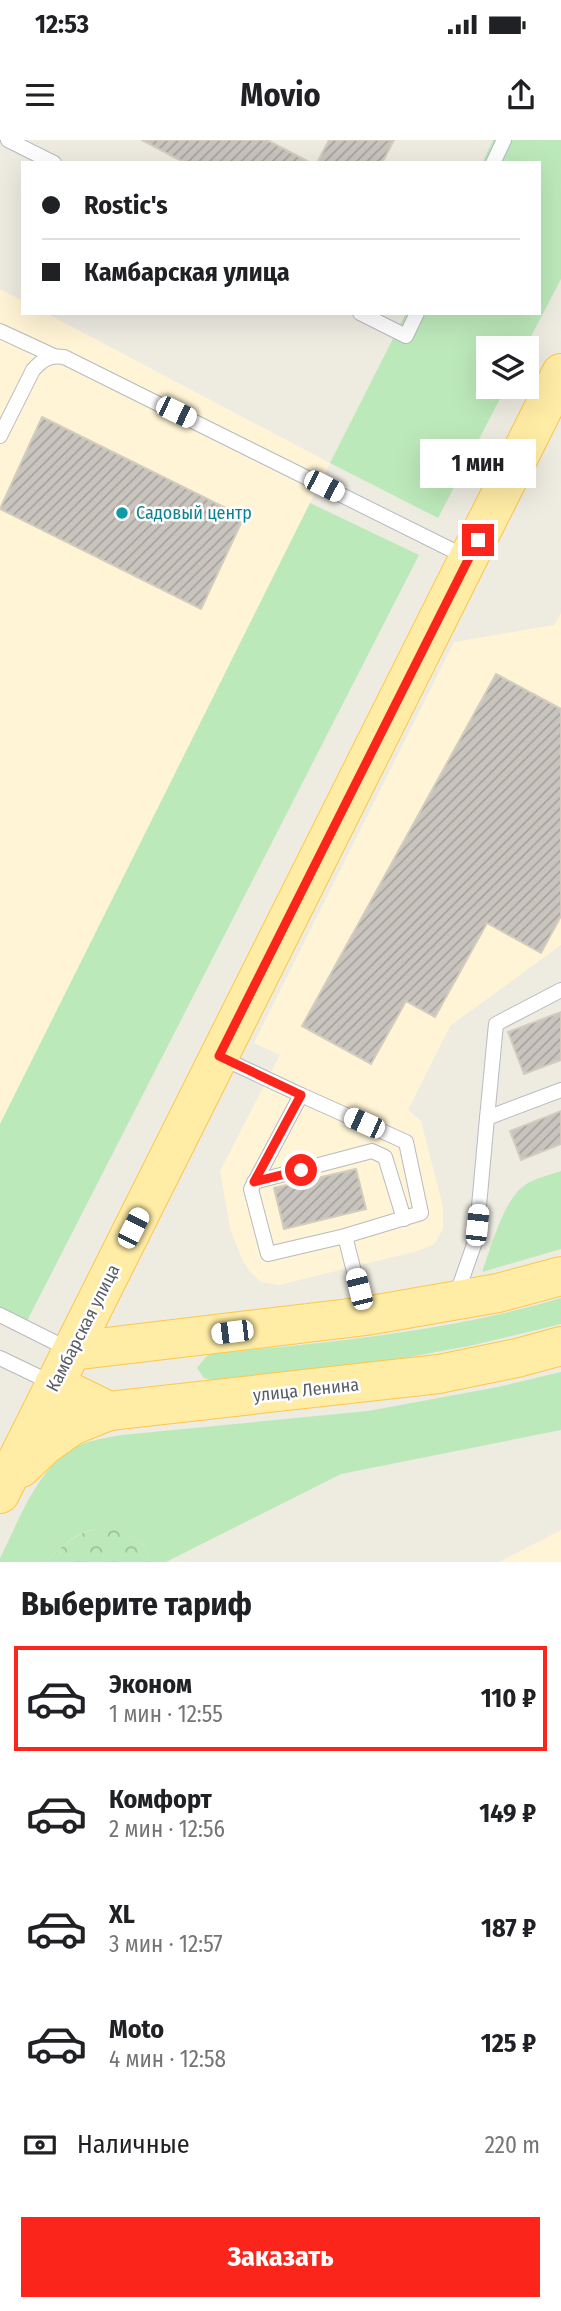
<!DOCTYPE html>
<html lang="ru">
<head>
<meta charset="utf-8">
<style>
	:root { --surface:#fff; --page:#f6f6f6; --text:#202124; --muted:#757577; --line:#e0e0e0; --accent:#fb251b }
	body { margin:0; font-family:"Fira Sans Condensed",sans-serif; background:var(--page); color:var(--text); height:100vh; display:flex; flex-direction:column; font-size:26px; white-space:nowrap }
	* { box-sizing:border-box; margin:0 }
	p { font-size:23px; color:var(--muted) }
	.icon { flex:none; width:38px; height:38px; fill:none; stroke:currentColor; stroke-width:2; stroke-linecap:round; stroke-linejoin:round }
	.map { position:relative; height:1422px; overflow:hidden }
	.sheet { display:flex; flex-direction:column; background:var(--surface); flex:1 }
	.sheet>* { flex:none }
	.hud { position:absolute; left:21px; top:21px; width:520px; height:154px; border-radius:0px; box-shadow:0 7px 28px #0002; display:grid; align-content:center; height:154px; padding:0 21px; background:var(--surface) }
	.buttons { position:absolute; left:476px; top:196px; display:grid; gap:14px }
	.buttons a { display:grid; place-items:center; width:63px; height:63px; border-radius:0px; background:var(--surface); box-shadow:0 7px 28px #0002; font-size:35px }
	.end { position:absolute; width:32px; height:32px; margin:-16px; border:9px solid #fb251b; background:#fff; box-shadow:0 0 0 4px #fff }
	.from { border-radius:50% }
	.bubble { position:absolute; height:49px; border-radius:0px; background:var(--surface); box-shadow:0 7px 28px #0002; font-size:23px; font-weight:700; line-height:49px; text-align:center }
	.car { position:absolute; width:21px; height:42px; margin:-21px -10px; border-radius:9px; box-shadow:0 0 5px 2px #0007; background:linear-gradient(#fff 24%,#345 0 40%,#fff 0 76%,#345 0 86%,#fff 0) }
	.hud b { display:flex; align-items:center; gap:24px; height:66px; font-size:26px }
	.hud b+b { border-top:2px solid var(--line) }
	.hud i { width:18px; height:18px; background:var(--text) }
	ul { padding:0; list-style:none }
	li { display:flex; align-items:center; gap:21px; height:105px; margin:0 14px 10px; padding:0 7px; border:4px solid transparent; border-radius:0px }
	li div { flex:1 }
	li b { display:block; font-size:26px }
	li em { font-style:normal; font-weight:700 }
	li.selected { border-color:var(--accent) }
	li>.icon { width:63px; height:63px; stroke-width:1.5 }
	h2 { padding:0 21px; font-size:32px; line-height:84px }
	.pay { display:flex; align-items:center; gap:18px; height:77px; padding:0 21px; font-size:26px }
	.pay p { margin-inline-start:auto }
	.action { display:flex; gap:14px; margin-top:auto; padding:14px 21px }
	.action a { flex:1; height:80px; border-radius:0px; background:var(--accent); color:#fff; font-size:28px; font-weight:700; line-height:80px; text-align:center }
	.status { display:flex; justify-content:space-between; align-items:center; height:49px; padding:0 35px; background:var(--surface); direction:ltr }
	.status svg { height:19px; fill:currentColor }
	header { display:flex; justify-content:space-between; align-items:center; height:91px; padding:0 21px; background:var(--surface); font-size:32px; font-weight:700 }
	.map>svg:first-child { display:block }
	.commercial { fill:#fff4d5 }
	.green { fill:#bce9ba }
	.forest { fill:url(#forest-crowns) }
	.building { fill:url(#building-hatch); stroke:#d4ccbf; stroke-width:2 }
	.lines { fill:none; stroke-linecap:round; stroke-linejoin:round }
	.service-casing { stroke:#b7babf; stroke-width:16 }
	.primary-casing { stroke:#ffc649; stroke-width:40 }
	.service { stroke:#fff; stroke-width:14 }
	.primary { stroke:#ffeda5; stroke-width:38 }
	.route { stroke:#fb251b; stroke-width:9 }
	.culture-dot { fill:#0f9aa8; stroke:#fff; stroke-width:2.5 }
	.labels { text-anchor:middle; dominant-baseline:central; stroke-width:5; stroke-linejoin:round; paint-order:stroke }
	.culture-label { font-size:18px; fill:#0d838f; stroke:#fff; text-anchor:start }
	.street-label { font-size:18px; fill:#5a5e64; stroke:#fff }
</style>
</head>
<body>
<div class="status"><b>12:53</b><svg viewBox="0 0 49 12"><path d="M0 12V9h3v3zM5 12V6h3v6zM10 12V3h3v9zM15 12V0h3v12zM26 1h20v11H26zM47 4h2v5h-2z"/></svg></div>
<header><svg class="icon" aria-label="menu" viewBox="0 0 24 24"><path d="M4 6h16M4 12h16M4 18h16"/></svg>Movio<svg class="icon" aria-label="share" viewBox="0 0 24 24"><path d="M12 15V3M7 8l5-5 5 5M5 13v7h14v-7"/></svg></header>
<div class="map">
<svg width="561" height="1422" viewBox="0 0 561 1422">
	<defs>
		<pattern id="forest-crowns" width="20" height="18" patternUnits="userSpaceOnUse" patternTransform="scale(1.75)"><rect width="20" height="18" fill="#bce9ba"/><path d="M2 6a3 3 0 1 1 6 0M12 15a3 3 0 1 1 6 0" fill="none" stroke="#9cc09b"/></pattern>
		<pattern id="building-hatch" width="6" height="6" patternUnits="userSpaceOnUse" patternTransform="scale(1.75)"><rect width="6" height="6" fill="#c9c5be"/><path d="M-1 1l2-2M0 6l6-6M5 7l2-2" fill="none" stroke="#a6a39e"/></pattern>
	</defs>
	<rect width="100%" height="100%" fill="#eeebe1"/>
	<g class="commercial">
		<polygon points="0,149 23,161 23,173 46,173 330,323 0,984"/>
		<polygon points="561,473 561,805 450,886 408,970 421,981 443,1067 443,1089 434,1104 418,1111 279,1145 261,1142 250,1132 241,1117 230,1088 220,1031 280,915 254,903 454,502 554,485"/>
		<polygon points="561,1390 561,1422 499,1422"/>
	</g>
	<g class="green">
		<polygon points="493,0 561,0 561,139 525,208 488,208 488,247 506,247 438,378 330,323 406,173 539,173 539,23 482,23"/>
		<polygon points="310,363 419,415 26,1183 0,1170 0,984"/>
		<path d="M561 1031V1109L482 1132C491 1108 503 1060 525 1045 535 1038 550 1035 561 1031Z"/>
		<path d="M561 1158V1184L469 1206 398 1219 211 1240 204 1238 197 1228 205 1218 210 1214C329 1202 447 1192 561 1158Z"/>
		<path d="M561 1232V1290L341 1334 166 1422H149L150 1417C142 1402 133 1396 117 1391 87 1381 66 1402 46 1422H0V1418C19 1381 35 1333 71 1310 85 1300 106 1298 122 1295L368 1271 498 1247Z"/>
	</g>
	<path class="forest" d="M106 1387C126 1393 140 1398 150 1417L149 1422H46C66 1402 78 1391 106 1387Z"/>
	<g class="building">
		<polygon points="142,0 267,0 311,23 185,23"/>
		<polygon points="329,0 394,0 382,23 317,23"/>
		<polygon points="42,277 244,377 201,469 0,369"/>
		<polygon points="496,534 561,569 561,776 541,813 487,783 435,877 406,861 371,924 302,886"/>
		<polygon points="561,872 561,920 524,934 508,892"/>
		<polygon points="561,971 561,1004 521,1020 510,991"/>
		<polygon points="356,1029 366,1069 284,1089 274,1048"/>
	</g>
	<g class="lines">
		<defs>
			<g id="service">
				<polyline points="8,0 54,23"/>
				<polyline points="493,23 504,0"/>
				<polyline points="360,173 406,196 417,173"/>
				<polyline points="0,191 52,215"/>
				<path d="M0 296 33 230C43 219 50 215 64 217L466 417"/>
				<polyline points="220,917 301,955"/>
				<polyline points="487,978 496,884 561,850"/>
				<polyline points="254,1042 372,1011 385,1017 404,1079"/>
				<polyline points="345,1096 268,1114 251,1049 301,955 406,1002 421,1073 345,1096 365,1175"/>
				<polyline points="456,1156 476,1099 487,978 561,950"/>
				<polyline points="0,1175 70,1210"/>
				<polyline points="0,1218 52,1243"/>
			</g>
			<g id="primary">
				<polyline points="72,1211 366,1176 498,1153 561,1136"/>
				<polyline points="54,1244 109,1271 439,1234 517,1218 561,1206"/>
				<polyline points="21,1328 45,1305 72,1286 109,1271"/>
				<polyline points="0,1354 561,233"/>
			</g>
		</defs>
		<use href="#service" class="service-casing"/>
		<use href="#primary" class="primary-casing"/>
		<use href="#service" class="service"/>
		<use href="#primary" class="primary"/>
	</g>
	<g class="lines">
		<polyline class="route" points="301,1030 254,1042 301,955 219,916 478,400"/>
	</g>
	<circle class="culture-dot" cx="122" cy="373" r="7"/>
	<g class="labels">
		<g class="culture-label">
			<text x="136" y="373">Садовый центр</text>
		</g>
		<g class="street-label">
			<text transform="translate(83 1188) rotate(-63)">Камбарская улица</text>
			<text transform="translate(306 1250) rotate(-6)">улица Ленина</text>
		</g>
	</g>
</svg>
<div class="buttons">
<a><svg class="icon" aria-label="layers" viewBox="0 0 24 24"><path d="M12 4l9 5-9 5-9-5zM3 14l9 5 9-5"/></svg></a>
</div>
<i class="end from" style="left:301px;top:1030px"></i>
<i class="end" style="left:478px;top:400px"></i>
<div class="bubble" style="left:420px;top:299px;width:116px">1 мин</div>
<i class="car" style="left:176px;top:272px;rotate:116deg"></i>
<i class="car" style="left:324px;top:346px;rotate:117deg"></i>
<i class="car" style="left:364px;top:983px;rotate:294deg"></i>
<i class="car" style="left:477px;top:1085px;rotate:6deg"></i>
<i class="car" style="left:133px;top:1088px;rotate:27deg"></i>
<i class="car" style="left:359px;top:1149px;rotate:346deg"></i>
<i class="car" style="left:232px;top:1192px;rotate:263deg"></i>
<div class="hud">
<b><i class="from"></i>Rostic's</b>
<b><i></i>Камбарская улица</b>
</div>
</div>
<section class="sheet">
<h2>Выберите тариф</h2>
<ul>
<li class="selected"><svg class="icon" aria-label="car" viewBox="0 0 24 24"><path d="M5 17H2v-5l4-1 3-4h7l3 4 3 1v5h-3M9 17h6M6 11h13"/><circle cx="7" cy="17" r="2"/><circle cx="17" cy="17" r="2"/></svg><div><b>Эконом</b><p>1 мин · 12:55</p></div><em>110 ₽</em></li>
<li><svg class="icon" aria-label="car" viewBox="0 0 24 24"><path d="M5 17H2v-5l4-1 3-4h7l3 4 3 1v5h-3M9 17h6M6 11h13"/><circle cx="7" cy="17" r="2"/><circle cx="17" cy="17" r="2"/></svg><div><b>Комфорт</b><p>2 мин · 12:56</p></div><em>149 ₽</em></li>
<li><svg class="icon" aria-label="car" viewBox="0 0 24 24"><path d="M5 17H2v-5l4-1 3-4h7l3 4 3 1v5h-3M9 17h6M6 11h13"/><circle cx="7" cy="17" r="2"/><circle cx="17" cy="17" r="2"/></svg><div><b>XL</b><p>3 мин · 12:57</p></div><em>187 ₽</em></li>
<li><svg class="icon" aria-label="car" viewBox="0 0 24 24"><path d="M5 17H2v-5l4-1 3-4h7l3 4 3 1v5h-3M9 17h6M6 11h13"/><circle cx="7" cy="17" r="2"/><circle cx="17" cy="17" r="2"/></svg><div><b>Moto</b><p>4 мин · 12:58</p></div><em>125 ₽</em></li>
</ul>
<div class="pay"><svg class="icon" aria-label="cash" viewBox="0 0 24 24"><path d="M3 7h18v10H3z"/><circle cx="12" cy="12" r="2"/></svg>Наличные<p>220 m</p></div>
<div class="action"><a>Заказать</a></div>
</section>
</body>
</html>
